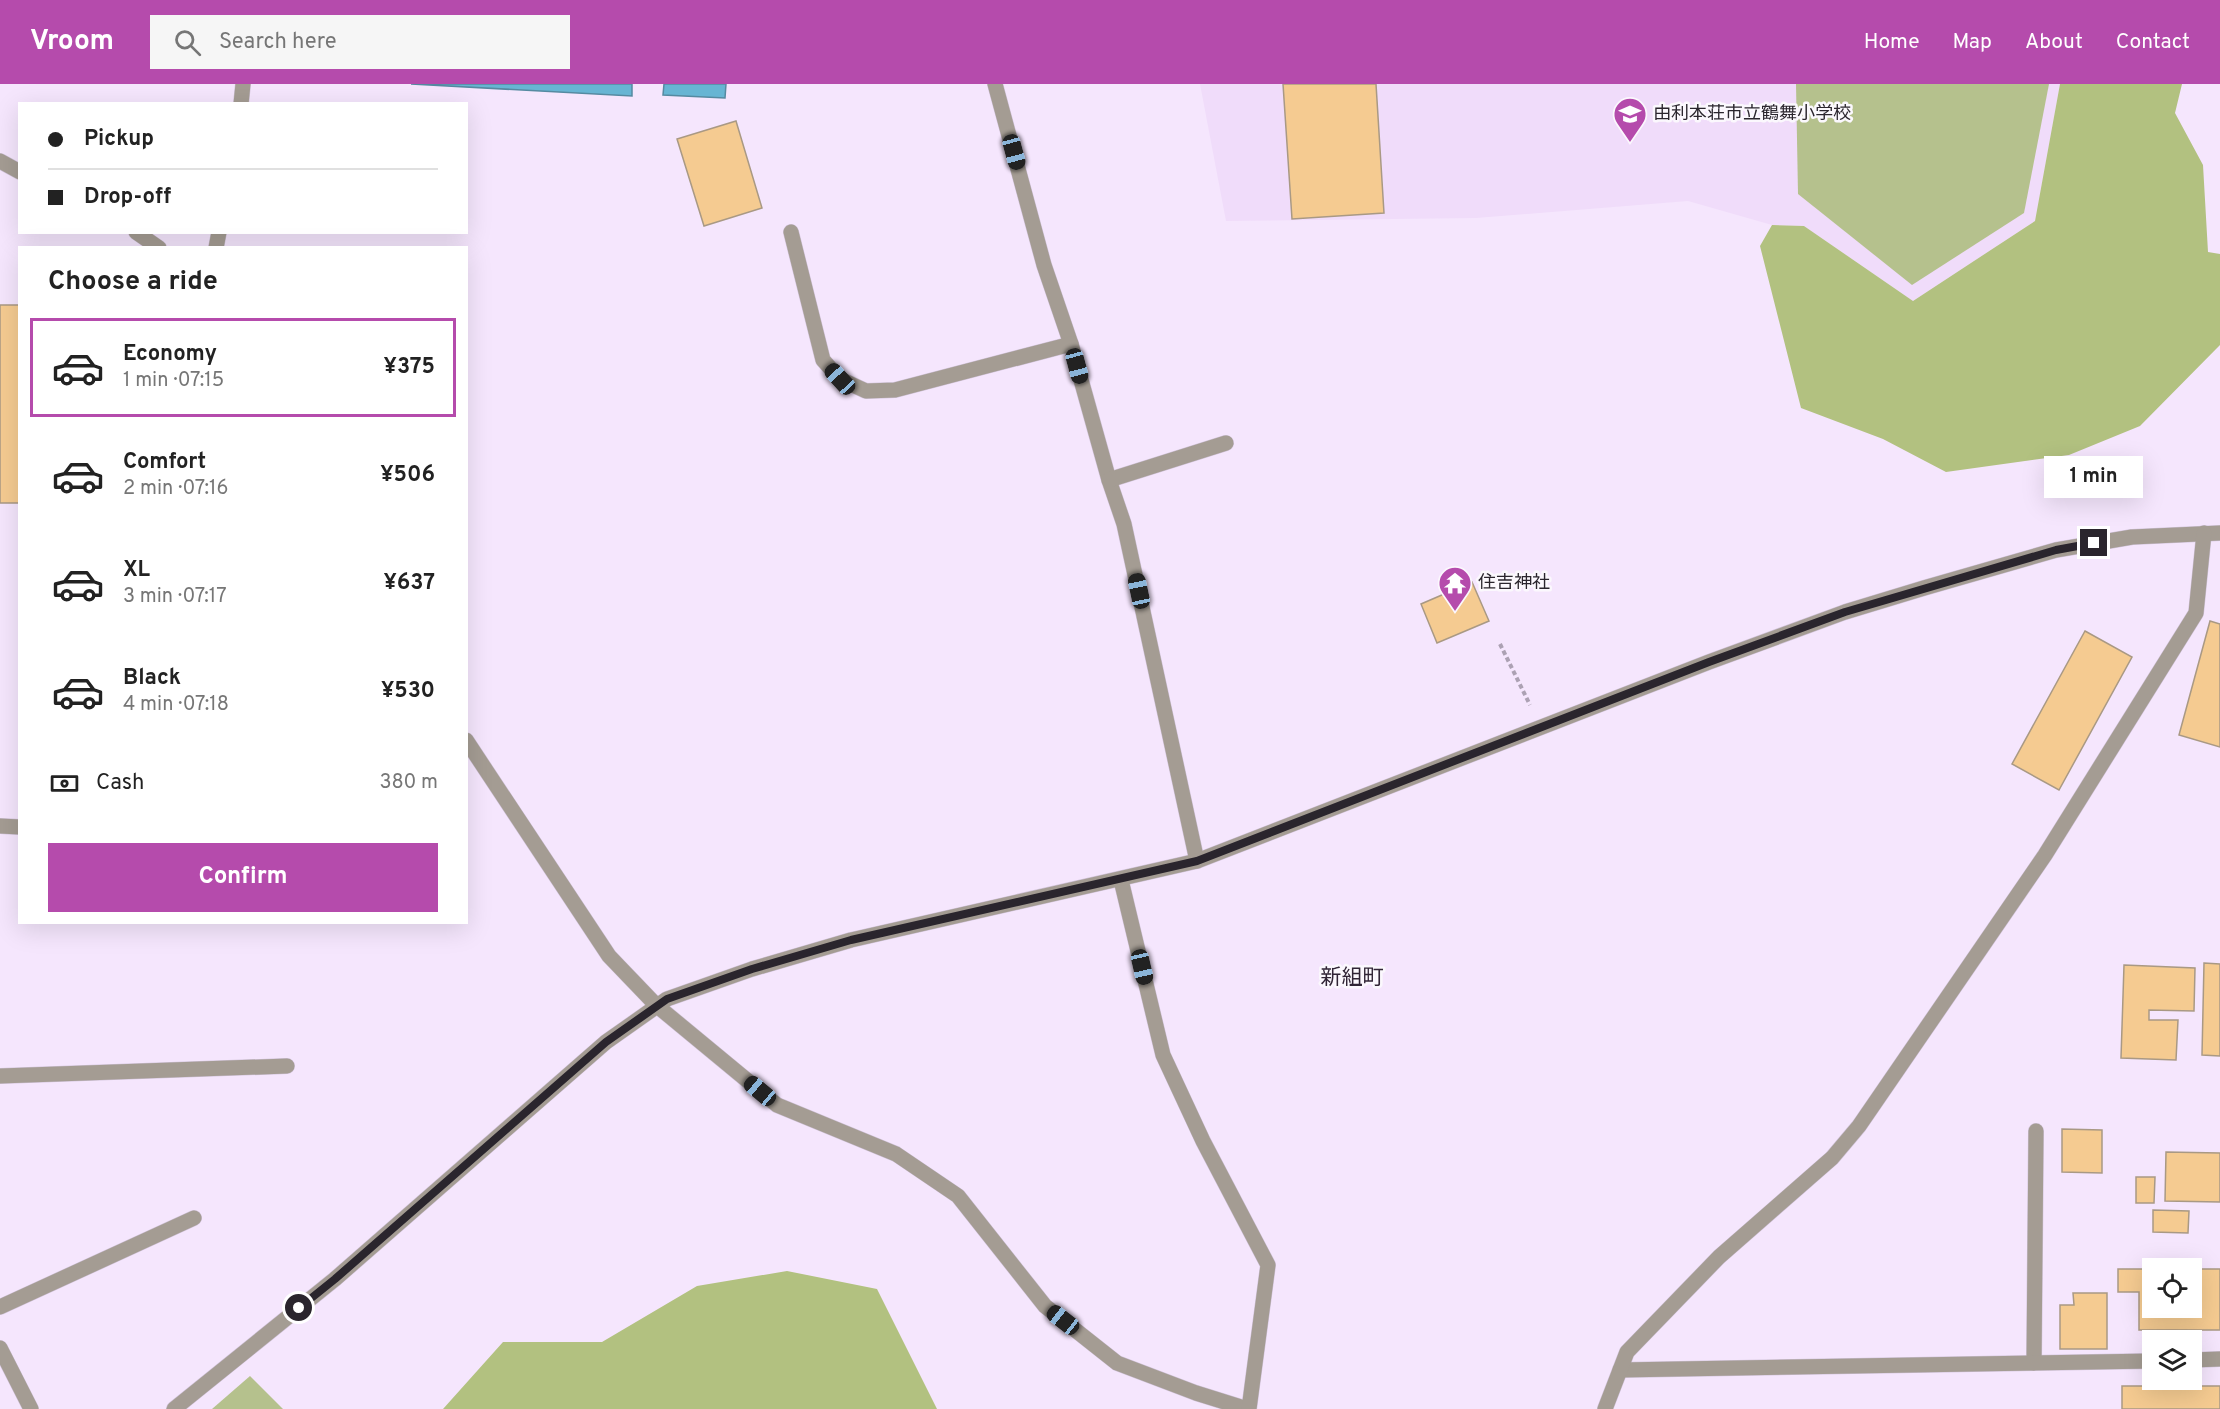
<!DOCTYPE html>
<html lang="en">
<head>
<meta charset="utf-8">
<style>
	:root { --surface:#fff; --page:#f6f6f6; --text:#222; --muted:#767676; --line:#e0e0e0; --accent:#b54bac }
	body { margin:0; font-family:Overpass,"Noto Sans JP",sans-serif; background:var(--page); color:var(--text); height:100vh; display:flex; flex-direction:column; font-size:22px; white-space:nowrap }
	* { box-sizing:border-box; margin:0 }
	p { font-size:20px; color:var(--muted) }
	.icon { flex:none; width:33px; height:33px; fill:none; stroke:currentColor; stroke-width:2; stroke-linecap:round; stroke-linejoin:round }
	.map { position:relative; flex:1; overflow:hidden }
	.panel { position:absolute; left:18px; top:162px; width:450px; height:678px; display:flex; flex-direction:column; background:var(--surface); border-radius:0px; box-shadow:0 6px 24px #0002 }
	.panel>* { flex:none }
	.top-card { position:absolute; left:18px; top:18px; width:450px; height:132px; border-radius:0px; box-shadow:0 6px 24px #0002; display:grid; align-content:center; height:132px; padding:0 30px; background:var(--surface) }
	.controls { position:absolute; left:2142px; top:1174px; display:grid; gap:12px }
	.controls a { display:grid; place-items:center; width:60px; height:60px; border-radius:0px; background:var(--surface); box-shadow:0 6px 24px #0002; font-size:30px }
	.end { position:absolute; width:27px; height:27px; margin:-14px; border:8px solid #2a252d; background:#fff; box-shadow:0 0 0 3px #fff }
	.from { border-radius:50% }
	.bubble { position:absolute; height:42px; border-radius:0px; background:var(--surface); box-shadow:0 6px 24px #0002; font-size:20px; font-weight:700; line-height:42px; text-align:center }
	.car { position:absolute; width:18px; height:36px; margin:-18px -9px; border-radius:8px; box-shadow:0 0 4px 2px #0007; background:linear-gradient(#222 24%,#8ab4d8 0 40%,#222 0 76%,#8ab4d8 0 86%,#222 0) }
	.top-card b { display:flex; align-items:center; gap:21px; height:57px; font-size:22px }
	.top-card b+b { border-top:2px solid var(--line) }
	.top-card i { width:15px; height:15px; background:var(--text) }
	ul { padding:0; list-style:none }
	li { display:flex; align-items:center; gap:18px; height:99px; margin:0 12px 9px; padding:0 18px; border:3px solid transparent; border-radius:0px }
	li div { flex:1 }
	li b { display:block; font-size:22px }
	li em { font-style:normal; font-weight:700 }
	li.on { border-color:var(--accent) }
	li>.icon { width:54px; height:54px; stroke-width:1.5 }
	h2 { padding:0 30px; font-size:27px; line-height:72px }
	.pay { display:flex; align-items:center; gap:15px; height:66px; padding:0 30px; font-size:22px }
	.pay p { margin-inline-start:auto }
	.button { display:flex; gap:12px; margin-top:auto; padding:12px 30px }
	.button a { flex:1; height:69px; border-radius:0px; background:var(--accent); color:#fff; font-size:24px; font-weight:700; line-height:69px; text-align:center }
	header { display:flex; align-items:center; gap:36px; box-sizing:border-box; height:84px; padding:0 30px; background:var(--accent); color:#fff }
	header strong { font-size:28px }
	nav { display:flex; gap:33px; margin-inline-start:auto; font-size:21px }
	.search { width:420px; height:54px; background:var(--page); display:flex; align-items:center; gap:15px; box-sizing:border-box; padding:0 21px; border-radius:0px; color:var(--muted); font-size:22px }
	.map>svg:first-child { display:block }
	.built { fill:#f0dcfa }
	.green { fill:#b5c18d }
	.forest { fill:#b2c180 }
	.water { fill:#67b5d3; stroke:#558aa1; stroke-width:1.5 }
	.building { fill:#f5cb91; stroke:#a99984; stroke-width:1.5 }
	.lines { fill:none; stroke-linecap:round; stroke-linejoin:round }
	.minor-casing { stroke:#d0c3d8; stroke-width:16 }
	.path { stroke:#aca1b3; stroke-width:4; stroke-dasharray:4.5 3; stroke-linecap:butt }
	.minor { stroke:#a49c93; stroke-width:15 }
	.route { stroke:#2a252d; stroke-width:8 }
	.labels { text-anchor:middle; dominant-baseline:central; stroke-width:5; stroke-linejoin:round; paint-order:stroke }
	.poi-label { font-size:18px; fill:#2a252d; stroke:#fbf8fd; text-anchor:start }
	.quarter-label { font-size:21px; fill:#302435; stroke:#fbf8fd }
</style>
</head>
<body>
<header>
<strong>Vroom</strong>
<div class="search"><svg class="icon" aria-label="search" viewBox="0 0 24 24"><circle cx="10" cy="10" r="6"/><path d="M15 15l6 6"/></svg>Search here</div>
<nav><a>Home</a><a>Map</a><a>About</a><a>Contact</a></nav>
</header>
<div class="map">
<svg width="2220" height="1325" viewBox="0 0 2220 1325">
	<rect width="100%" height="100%" fill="#f5e6fd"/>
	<polygon class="built" points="1200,0 2060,0 2035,137 1913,217 1804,142 1772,141 1688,117 1476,134 1226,137"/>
	<g class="green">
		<polygon points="1796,0 2049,0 2024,129 1912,201 1798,110"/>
		<polygon points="250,1292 283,1325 212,1325"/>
	</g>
	<g class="forest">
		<polygon points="2060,0 2182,0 2175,29 2203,81 2208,168 2220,170 2220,261 2140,342 2069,371 1946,388 1883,355 1801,324 1760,162 1772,141 1804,142 1913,217 2035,137"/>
		<polygon points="787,1187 877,1205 937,1325 443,1325 503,1258 602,1258 697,1202"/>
	</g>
	<g class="water">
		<polygon points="411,0 632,0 632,12"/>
		<polygon points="664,0 726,0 725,14 663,11"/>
	</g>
	<g class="building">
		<polygon points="1283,0 1376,0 1384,129 1292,135"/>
		<polygon points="736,37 762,124 704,142 677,55"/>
		<rect x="0" y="221" width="20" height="198"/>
		<polygon points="1472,498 1489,537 1437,559 1421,520"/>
		<polygon points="2210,537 2220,540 2220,663 2179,651"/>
		<polygon points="2085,547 2132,573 2059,706 2012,680"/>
		<polygon points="2204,879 2220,880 2220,972 2202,971"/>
		<polygon points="2124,881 2195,884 2194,927 2149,926 2149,936 2178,936 2176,976 2121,974"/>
		<polygon points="2062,1045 2102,1046 2102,1089 2062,1088"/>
		<polygon points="2166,1068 2220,1069 2220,1118 2165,1117"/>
		<polygon points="2136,1093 2155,1093 2154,1119 2136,1119"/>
		<polygon points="2153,1126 2189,1127 2188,1149 2153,1148"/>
		<polygon points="2118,1185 2152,1185 2152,1224 2192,1224 2192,1185 2220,1185 2220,1246 2139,1246 2139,1208 2118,1208"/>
		<polygon points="2073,1209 2107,1209 2107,1265 2060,1265 2060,1221 2074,1221"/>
		<rect x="2122" y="1302" width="98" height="23"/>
	</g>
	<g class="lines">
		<defs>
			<g id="minor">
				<polyline points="995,0 1044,181 1071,260 1109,396 1124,440 1197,777"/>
				<polyline points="241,20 243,0"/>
				<polyline points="0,77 20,88"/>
				<polyline points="136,148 159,164"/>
				<polyline points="791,148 823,276 840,295 866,307 895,306 1071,260"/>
				<polyline points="216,164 219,148"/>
				<polyline points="1109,396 1226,359"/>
				<polyline points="466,656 609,872 656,921 777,1021 896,1070 958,1112 1045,1222 1117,1279 1196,1309 1247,1325"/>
				<polyline points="0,742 20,743"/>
				<polyline points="1121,796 1163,971 1203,1057 1268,1181 1249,1325"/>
				<polyline points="0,992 287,982"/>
				<polyline points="0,1223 194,1134"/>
				<polyline points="0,1264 31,1325"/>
				<polyline points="2192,1276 2220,1275"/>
				<polyline points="2034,1279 2036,1047"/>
				<polyline points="1620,1286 2152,1277"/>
				<polyline points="174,1325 335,1195 606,958 667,915 752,885 851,856 1197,777 1709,578 1845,528 1924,504 2056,466 2132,453 2220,449"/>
				<polyline points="1605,1325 1627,1268 1719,1173 1832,1074 1859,1042 2045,771 2196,529 2204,449"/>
			</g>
		</defs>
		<use href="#minor" class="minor-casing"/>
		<polyline class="path" points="1500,560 1530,621"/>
		<use href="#minor" class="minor"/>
	</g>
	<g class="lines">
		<polyline class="route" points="299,1224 335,1195 606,958 667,915 752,885 851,856 1197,777 1709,578 1845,528 2056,466 2094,459"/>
	</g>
	<defs>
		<symbol id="school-pin" viewBox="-11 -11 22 30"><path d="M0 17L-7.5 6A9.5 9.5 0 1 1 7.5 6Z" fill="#b54bac" stroke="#fbf8fd"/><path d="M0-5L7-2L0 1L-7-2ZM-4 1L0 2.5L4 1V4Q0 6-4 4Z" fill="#fff"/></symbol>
		<symbol id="temple-pin" viewBox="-11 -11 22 30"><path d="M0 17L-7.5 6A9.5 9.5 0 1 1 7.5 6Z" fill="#b54bac" stroke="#fbf8fd"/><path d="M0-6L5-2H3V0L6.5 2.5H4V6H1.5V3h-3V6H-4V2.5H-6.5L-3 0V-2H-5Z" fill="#fff"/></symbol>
	</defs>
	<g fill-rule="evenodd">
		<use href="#school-pin" x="1611" y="11" width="38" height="52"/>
		<use href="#temple-pin" x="1436" y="480" width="38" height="52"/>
	</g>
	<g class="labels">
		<g class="poi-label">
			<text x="1653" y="30">由利本荘市立鶴舞小学校</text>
			<text x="1478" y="499">住吉神社</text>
		</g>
		<g class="quarter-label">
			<text x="1352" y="894">新組町</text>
		</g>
	</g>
</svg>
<div class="controls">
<a><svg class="icon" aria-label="locate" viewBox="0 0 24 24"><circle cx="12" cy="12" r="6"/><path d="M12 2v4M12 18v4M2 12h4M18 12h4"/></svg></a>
<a><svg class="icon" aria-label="layers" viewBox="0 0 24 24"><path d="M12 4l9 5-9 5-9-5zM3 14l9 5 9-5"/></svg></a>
</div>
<i class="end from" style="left:299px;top:1224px"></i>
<i class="end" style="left:2094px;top:459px"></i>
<div class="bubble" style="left:2044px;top:372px;width:99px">1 min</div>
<i class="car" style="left:1014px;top:68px;rotate:165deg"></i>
<i class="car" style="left:1077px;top:282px;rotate:165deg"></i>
<i class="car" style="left:840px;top:295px;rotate:317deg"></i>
<i class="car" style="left:1139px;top:507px;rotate:348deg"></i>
<i class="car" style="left:1142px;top:883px;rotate:167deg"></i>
<i class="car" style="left:760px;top:1007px;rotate:310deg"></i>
<i class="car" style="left:1063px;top:1236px;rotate:308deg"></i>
<div class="top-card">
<b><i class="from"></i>Pickup</b>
<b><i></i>Drop-off</b>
</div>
<section class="panel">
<h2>Choose a ride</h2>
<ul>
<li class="on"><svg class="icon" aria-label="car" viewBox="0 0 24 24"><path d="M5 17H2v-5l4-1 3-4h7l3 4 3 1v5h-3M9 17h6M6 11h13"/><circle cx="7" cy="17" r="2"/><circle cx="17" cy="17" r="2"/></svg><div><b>Economy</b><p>1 min · 07:15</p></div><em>¥375</em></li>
<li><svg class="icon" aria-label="car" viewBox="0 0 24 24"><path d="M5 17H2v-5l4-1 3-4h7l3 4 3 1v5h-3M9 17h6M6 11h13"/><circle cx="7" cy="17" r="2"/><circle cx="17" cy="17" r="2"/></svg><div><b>Comfort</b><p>2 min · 07:16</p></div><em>¥506</em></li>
<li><svg class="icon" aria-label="car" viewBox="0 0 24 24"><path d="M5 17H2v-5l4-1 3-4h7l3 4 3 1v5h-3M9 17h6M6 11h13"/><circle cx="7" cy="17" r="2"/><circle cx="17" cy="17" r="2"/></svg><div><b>XL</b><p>3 min · 07:17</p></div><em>¥637</em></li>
<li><svg class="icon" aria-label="car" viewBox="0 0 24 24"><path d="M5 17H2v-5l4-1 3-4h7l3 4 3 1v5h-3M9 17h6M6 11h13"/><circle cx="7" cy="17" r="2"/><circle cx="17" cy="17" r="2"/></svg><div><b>Black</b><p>4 min · 07:18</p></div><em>¥530</em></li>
</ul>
<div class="pay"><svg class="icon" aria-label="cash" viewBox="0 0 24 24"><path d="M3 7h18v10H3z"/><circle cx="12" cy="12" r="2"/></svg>Cash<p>380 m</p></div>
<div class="button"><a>Confirm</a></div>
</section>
</div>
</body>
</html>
